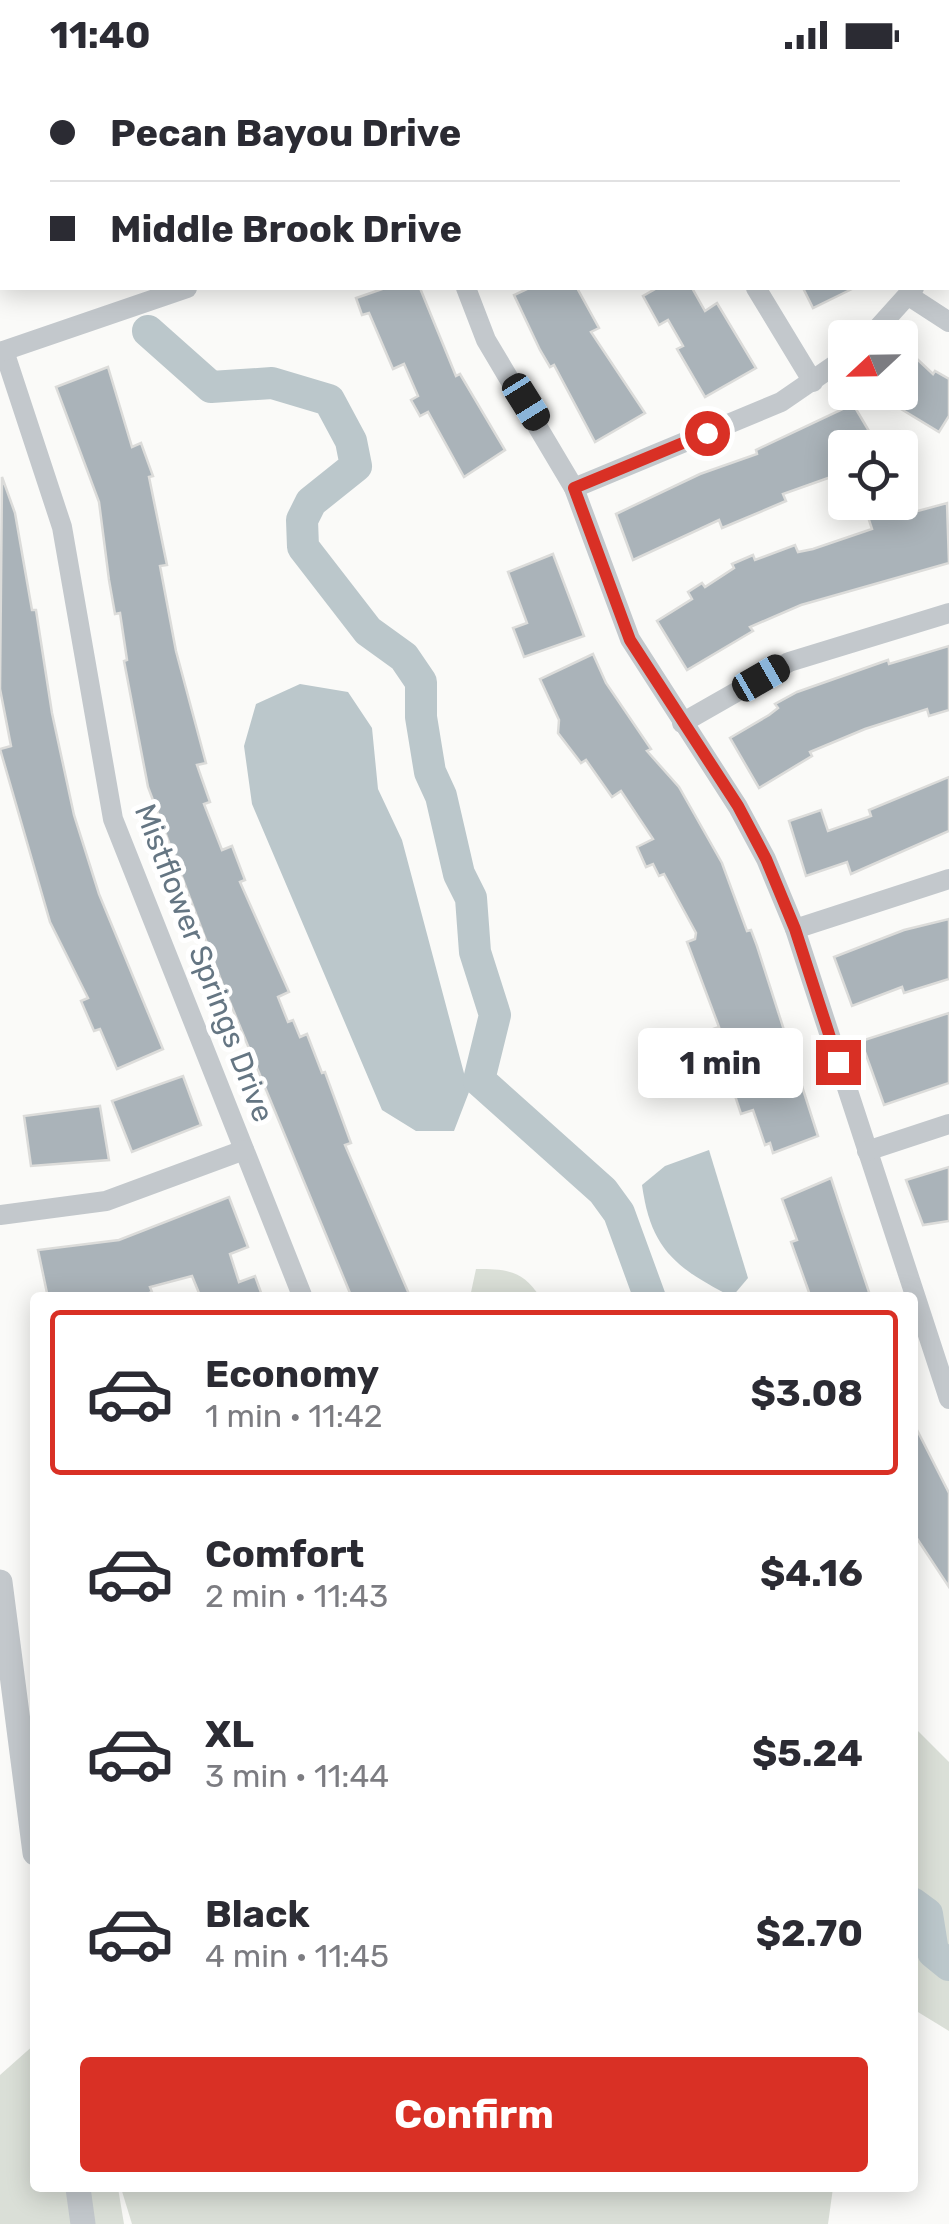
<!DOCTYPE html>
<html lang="en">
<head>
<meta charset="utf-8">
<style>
	:root { --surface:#fff; --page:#f7f7f7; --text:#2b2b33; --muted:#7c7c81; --line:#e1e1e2; --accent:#d93025 }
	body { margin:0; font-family:Rubik,sans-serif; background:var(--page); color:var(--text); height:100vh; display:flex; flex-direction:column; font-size:38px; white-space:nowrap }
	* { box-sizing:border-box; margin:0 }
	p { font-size:32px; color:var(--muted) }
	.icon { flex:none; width:55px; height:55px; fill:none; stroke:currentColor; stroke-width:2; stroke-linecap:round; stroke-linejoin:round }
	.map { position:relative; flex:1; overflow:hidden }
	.details { position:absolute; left:30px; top:1222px; width:888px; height:900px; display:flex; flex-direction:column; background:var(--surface); border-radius:10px; box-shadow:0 5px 25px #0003 }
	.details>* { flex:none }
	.banner { position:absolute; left:0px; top:0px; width:950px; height:220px; box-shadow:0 5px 25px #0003; display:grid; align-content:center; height:220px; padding:0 50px; background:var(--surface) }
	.needle { width:65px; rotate:248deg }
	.controls { position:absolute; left:828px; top:250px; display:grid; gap:20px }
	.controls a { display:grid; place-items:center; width:90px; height:90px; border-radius:10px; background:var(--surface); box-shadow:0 5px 25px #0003; font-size:50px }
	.end { position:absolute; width:45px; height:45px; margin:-22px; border:12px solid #d93025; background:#fff; box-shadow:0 0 0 5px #fff }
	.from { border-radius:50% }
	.bubble { position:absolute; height:70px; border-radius:10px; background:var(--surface); box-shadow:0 5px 25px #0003; font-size:32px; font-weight:700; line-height:70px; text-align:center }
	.car { position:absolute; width:30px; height:60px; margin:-30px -15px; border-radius:12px; box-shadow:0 0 8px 2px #0007; background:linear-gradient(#222 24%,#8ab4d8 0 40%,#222 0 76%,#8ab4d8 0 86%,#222 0) }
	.banner b { display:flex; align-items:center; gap:35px; height:95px; font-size:38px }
	.banner b+b { border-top:2px solid var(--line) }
	.banner i { width:25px; height:25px; background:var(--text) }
	ul { padding:18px 0 0; list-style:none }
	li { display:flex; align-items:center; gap:30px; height:165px; margin:0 20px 15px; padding:0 30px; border:5px solid transparent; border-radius:10px }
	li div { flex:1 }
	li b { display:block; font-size:38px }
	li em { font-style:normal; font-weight:700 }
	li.active { border-color:var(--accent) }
	li>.icon { width:90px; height:90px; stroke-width:1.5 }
	.cta { display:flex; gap:20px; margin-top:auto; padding:20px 50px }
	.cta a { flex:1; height:115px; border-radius:10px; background:var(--accent); color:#fff; font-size:40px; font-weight:700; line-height:115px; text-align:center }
	.status { display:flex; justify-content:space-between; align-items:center; height:70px; padding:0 50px; background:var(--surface); direction:ltr }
	.status svg { height:28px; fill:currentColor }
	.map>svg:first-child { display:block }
	.green { fill:#dadfd7 }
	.water { fill:#bbc7cb }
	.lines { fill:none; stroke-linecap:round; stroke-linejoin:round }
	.river { stroke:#bbc7cb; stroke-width:32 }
	.building { fill:#aab3b9; stroke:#dcdcda; stroke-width:2.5 }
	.service { stroke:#c3c8cc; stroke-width:10 }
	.minor { stroke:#c3c8cc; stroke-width:20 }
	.tertiary { stroke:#c3c8cc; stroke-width:25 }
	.route { stroke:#d93025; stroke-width:12 }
	.labels { text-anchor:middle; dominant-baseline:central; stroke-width:10; stroke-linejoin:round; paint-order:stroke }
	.street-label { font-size:30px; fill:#657683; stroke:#fff }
</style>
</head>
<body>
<div class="status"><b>11:40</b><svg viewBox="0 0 49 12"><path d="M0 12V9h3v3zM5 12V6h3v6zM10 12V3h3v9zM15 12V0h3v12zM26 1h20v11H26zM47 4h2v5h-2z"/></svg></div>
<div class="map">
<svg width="949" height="2154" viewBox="0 0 949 2154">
	<rect width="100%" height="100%" fill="#fafaf8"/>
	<g class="green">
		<polygon points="662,0 947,0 949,2 949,133 948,2"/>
		<path d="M476 1199C506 1199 523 1200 540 1227H470Z"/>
		<polygon points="913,1656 949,1692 949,1961 913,1939"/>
		<polygon points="35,1974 35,2118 118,2118 124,2154 0,2154 0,2005"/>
		<polygon points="121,2118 833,2118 828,2154 132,2154"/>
	</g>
	<g class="water">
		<polygon points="300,614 348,622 372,658 378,719 402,770 469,1022 454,1061 416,1061 382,1040 252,734 244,676 256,634"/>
		<path d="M709 1080 748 1208 732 1227C677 1198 651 1181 642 1115L665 1096Z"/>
	</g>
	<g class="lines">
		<g class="river">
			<polyline points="35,0 36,2"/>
			<polyline points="148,261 211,317 272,313 329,330 351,371 356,396 311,432 302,450 303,477 368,561 404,587 421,612 421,647 430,702 441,726 459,804 471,828 475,882 495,945 479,1010 603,1121 619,1143 650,1228"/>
			<polyline points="912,1833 927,1844 933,1882 949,1895"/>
		</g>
	</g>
	<g class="building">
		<polygon points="385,218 420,218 456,306 460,304 505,380 464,407 428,342 420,346 411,330 418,326 404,294 393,299 369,243 362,245 356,228"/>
		<polygon points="529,218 577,218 599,258 591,262 645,343 595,372 554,295 550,297 540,280 514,225"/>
		<polygon points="657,218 692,218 705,241 717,233 756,298 705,327 677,279 683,276 668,250 659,255 643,226"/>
		<polygon points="803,218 854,218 813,238"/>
		<polygon points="900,273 933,304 935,301 949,309 949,346 939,362 873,322 900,322"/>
		<polygon points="108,297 132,377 141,373 153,406 149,407 167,495 160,496 176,581 206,693 197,695 210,732 204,734 222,780 232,776 245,810 240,812 289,922 278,927 288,952 293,950 300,967 307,964 322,1003 325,1002 351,1073 345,1075 409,1224 400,1228 352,1228 222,913 148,717 124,591 127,590 120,543 115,544 109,510 99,432 56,317"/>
		<polygon points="853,334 879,378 845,378 845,402 783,424 786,431 722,458 719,450 633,490 616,444 700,404 757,384 756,380"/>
		<polygon points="2,407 15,443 32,540 36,540 52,643 74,745 99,824 163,979 117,999 100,959 94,961 81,931 88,928 50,852 0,679 11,676 0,619"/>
		<polygon points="947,433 949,493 801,535 750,557 753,561 687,600 657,551 692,529 688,522 702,513 705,517 734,498 732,494 753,485 755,490 795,475 798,482 813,479 872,459 867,444 880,440 882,447 902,441 903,445"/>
		<polygon points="553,484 584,566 524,587 513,558 527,553 508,502"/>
		<polygon points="949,576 949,640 929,646 927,639 865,659 810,682 812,686 759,718 730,668 769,645 778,638 775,634 797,622 888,590 889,594"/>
		<polygon points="593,584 606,613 651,679 647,681 679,717 722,793 747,861 751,860 757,876 818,1066 773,1083 770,1073 765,1075 753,1040 741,1044 713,959 719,957 687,872 695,869 696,863 664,804 659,806 653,794 646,797 637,777 653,769 621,721 612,727 586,690 581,693 558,663 559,650 540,609"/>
		<polygon points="949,707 949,761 851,804 847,792 806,806 789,751 821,740 828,761 871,746 869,740"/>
		<polygon points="949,849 949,909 904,923 902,917 852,936 834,887 904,860"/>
		<polygon points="949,943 949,1013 884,1035 861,971"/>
		<polygon points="183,1006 201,1055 132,1082 112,1031"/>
		<polygon points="100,1036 109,1090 31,1096 24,1046"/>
		<polygon points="949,1097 949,1151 923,1155 906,1110"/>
		<polygon points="831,1108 842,1142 871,1228 811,1228 791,1172 797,1170 782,1129"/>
		<polygon points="229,1127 248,1177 230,1184 239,1212 255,1206 263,1228 201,1228 192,1206 150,1217 152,1222 137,1228 48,1228 38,1180 119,1170"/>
		<polygon points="912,1350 949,1423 949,1517 912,1461"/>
	</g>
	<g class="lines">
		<g class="service">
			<polyline points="347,0 348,2"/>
			<polyline points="448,2 452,0"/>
		</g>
		<g class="minor">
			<polyline points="641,2 644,0"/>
			<polyline points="948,160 949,157"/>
			<polyline points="466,218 486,270 574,418 630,569 738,737 766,789 795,859 949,1329"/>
			<polyline points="756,218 813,312"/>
			<polyline points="909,226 949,252"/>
			<polyline points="869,268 914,218"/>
			<polyline points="4,281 62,457 113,749 303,1228"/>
			<polyline points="0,282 187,218"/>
			<polyline points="574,418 781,332 845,288"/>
			<polyline points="682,653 789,592 949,543"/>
			<polyline points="795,859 949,809"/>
			<polyline points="867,1081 949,1054"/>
			<polyline points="0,1145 106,1131 244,1080"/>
		</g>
		<g class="tertiary">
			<polyline points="0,1512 35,1783"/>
			<polyline points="78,2118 83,2154"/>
		</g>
	</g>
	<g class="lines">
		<polyline class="route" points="707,363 574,418 630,570 738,736 766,789 795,859 838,992"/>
	</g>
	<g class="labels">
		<g class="street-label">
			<text transform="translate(204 893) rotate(69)">Mistflower Springs Drive</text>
		</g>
	</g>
</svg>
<div class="controls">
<a><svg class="needle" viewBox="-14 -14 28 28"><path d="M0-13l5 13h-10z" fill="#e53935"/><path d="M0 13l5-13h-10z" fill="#7c7c81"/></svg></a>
<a><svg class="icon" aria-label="locate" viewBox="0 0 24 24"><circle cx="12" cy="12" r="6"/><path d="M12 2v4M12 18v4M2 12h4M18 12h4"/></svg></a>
</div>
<i class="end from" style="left:707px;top:363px"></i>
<i class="end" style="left:838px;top:992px"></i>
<div class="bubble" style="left:638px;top:958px;width:165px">1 min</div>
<i class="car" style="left:526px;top:332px;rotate:148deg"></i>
<i class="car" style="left:761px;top:608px;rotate:60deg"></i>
<div class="banner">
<b><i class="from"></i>Pecan Bayou Drive</b>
<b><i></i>Middle Brook Drive</b>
</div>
<section class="details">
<ul>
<li class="active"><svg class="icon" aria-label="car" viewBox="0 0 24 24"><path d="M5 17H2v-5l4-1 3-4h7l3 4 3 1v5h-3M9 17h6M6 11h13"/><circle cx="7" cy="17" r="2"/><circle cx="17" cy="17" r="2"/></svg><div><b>Economy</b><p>1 min · 11:42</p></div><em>$3.08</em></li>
<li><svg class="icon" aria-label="car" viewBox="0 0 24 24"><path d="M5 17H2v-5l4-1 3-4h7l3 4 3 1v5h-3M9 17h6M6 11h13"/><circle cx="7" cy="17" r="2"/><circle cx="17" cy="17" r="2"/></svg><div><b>Comfort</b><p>2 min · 11:43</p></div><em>$4.16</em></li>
<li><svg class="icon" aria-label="car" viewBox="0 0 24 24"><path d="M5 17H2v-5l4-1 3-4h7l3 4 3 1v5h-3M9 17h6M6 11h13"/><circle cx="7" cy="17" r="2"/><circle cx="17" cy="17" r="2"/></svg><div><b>XL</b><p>3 min · 11:44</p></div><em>$5.24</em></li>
<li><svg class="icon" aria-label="car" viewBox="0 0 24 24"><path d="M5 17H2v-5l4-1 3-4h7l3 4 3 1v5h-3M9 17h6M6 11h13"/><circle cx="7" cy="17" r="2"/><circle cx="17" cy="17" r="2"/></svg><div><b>Black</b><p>4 min · 11:45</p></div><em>$2.70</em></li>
</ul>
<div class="cta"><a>Confirm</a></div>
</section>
</div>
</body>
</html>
